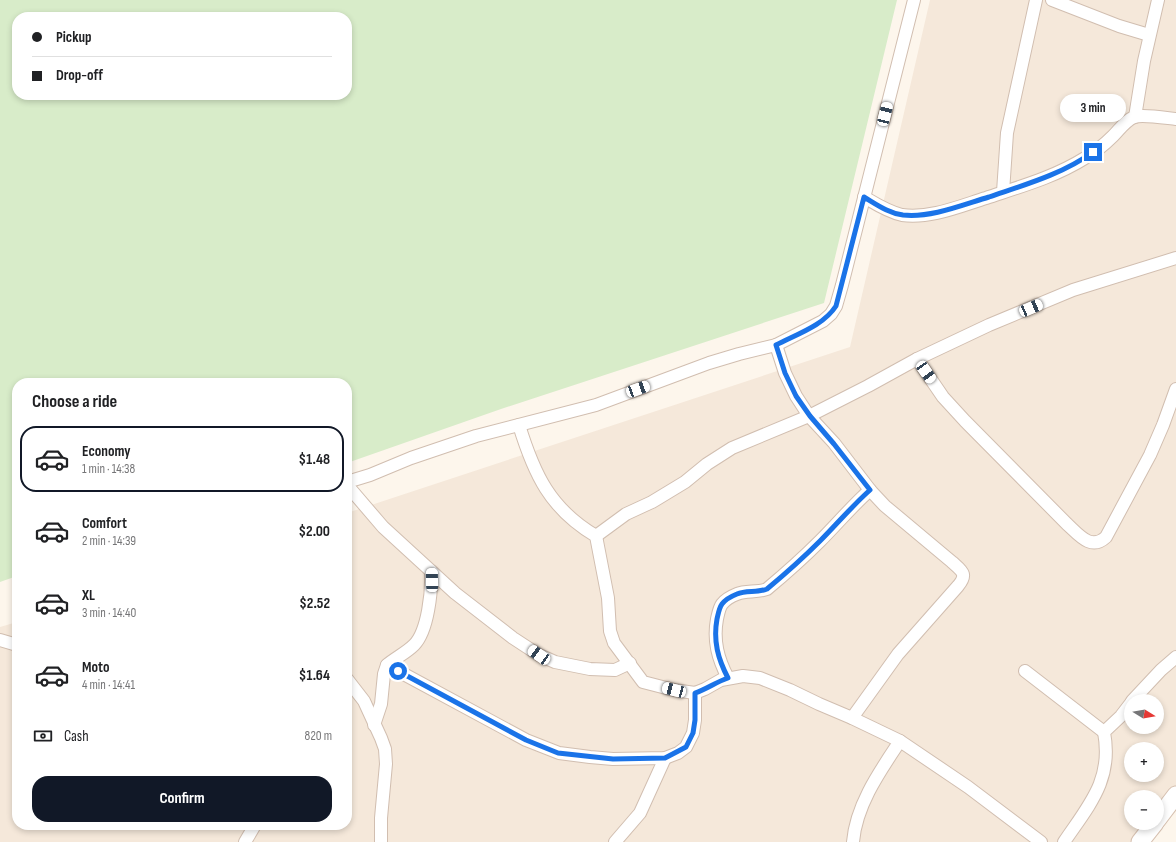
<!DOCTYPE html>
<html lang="en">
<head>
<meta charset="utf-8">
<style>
	:root { --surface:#fff; --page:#f6f6f6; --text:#202124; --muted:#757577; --line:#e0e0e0; --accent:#111827 }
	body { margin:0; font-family:"Sofia Sans Condensed",sans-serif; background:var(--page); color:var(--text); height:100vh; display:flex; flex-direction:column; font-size:15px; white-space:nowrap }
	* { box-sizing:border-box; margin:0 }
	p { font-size:13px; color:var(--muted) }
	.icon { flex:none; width:22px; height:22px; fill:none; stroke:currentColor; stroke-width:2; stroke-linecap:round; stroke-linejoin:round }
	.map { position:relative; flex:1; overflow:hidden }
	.panel { position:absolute; left:12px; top:378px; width:340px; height:452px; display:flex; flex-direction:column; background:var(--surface); border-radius:16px; box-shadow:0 2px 6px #0003 }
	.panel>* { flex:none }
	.guide { position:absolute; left:12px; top:12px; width:340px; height:88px; border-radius:16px; box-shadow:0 2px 6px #0003; display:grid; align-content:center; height:88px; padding:0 20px; background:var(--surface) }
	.needle { width:26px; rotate:101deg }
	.buttons { position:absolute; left:1124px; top:694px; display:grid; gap:8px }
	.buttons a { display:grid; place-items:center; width:40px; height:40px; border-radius:50%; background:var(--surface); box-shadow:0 2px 6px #0003; font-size:20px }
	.end { position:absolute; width:18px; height:18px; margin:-9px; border:5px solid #1a73e8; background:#fff; box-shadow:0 0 0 2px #fff }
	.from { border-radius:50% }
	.bubble { position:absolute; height:28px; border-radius:14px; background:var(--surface); box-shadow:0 2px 6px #0003; font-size:13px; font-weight:700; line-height:28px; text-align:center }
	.car { position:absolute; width:12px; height:24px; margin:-12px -6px; border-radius:5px; box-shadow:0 0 3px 1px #0007; background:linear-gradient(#fff 24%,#345 0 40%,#fff 0 76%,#345 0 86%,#fff 0) }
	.guide b { display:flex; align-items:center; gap:14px; height:38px; font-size:15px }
	.guide b+b { border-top:1px solid var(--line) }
	.guide i { width:10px; height:10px; background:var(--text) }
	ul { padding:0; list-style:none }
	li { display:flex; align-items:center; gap:12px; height:66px; margin:0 8px 6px; padding:0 12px; border:2px solid transparent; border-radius:16px }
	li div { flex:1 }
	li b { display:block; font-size:15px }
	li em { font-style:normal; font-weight:700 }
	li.current { border-color:var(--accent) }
	li>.icon { width:36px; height:36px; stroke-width:1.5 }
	h2 { padding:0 20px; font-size:18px; line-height:48px }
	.pay { display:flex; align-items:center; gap:10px; height:44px; padding:0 20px; font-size:15px }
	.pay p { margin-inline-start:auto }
	.cta { display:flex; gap:8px; margin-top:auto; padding:8px 20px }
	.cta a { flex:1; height:46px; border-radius:16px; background:var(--accent); color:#fff; font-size:16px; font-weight:700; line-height:46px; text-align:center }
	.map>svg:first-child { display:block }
	.residential { fill:#f5e8da; fill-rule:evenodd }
	.green { fill:#d8ecc9; fill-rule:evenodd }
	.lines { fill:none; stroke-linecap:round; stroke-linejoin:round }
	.street-casing { stroke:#d1beb0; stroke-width:14 }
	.secondary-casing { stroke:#d6c0b0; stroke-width:19 }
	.street { stroke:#fff; stroke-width:12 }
	.secondary { stroke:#fff; stroke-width:17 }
	.route { stroke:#1a73e8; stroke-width:5 }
</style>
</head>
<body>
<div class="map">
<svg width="1176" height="842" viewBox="0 0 1176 842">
	<rect width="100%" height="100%" fill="#fdf6ec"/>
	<path class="residential" d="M930 0H1176V807L1147 842H0V627L17 622V825H347V513L850 347ZM1131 701H1157V727H1131ZM1131 749H1157V775H1131ZM1131 797H1157V823H1131Z"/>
	<path class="green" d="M0 0H897L824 303 501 409 347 463V383H17V576L0 582ZM17 17H347V95H17Z"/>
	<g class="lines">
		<defs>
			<g id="street">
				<polyline points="1052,0 1119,26 1149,35"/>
				<polyline points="1135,117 1144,61 1158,0"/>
				<polyline points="1003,192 1007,133 1036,0"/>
				<path d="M864 197C876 204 888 212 902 215 930 219 960 206 986 198 1019 187 1055 177 1085 158 1095 152 1105 144 1113 136 1120 129 1125 121 1134 117 1142 114 1166 118 1176 119"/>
				<path d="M776 345 785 373 796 396 809 416 834 443 870 490 885 506 952 562C962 571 968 574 958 586L898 654 852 718"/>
				<path d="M917 359 943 397 965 421 1067 524C1079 535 1091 551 1106 537L1150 455 1163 425 1176 389"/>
				<path d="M519 425C534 474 550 509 596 536L608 598 610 631 614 643 643 682 674 690 695 693 705 689 721 680 743 676 760 678 790 690 819 704 852 718 900 741 968 787 1041 842"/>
				<polyline points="347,482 370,475 411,458 476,436 596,405 709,363 739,354 776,345 823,321 831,314 836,306 842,285 914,0"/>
				<polyline points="347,485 383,527 455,593 513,638 539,655 555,662 590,669 615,670 630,663"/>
				<polyline points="596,536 626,514 652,502 685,482 707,464 732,448 809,416 868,386 917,359 989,325 1073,290 1176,258"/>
				<path d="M431 571C432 591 428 631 414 645 406 653 395 658 387 665L526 740 559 753 590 757 613 759 665 758 678 753 686 747 693 733 695 720V693"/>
				<polyline points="0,640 17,645"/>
				<polyline points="1025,671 1104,732"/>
				<path d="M728 678C718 659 713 641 717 619 718 615 719 608 722 604 725 600 732 596 737 594 746 590 757 593 767 589 785 574 803 558 820 541 837 524 852 506 870 490"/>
				<polyline points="347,679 364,701 381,738 385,749 386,764 381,818 381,842"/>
				<polyline points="1132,701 1161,670 1176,657"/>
				<polyline points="374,725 381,704 384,674 387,665"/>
				<polyline points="245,842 255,825"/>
				<polyline points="615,842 640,813 665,758"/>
				<path d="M853 842C856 805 880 771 900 741"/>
				<path d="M1064 842C1089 805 1113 780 1104 732L1121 716 1131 703"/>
			</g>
			<g id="secondary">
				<polyline points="1157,820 1176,795"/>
				<polyline points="1140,842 1155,823"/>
			</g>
		</defs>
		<use href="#street" class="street-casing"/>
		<use href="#secondary" class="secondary-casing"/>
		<use href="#street" class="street"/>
		<use href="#secondary" class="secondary"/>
	</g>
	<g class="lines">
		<path class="route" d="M398 671 526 740 558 753 613 759 665 758 686 747 693 733 695 720V693C707 689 716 682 728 678 718 659 713 641 717 619 718 615 719 608 722 604 725 600 732 596 737 594 746 590 757 593 767 589 785 574 803 558 820 541 837 524 852 506 870 490L834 444 810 416 796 396 785 373 776 345C797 334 823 326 836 306L864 197C876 204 888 213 903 215 931 218 962 205 989 197 1024 185 1063 174 1093 152"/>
	</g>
</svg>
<div class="buttons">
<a><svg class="needle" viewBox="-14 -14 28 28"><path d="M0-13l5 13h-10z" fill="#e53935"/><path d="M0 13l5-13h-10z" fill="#757577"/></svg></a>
<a>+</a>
<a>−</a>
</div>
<i class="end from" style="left:398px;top:671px"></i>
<i class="end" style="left:1093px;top:152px"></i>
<div class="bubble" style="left:1060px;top:94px;width:66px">3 min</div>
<i class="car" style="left:885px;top:114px;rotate:14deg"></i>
<i class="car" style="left:1031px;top:308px;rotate:67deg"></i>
<i class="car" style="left:926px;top:372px;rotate:145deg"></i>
<i class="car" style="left:638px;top:389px;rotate:70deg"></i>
<i class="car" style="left:432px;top:580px;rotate:359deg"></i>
<i class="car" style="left:539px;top:655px;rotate:305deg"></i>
<i class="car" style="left:674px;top:690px;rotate:285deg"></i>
<div class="guide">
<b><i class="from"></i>Pickup</b>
<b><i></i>Drop-off</b>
</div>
<section class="panel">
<h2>Choose a ride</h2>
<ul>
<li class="current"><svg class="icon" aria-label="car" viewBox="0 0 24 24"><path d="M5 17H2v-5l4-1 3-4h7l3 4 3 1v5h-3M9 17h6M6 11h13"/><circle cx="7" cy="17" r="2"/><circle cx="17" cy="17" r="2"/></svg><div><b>Economy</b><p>1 min · 14:38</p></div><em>$1.48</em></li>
<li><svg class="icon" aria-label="car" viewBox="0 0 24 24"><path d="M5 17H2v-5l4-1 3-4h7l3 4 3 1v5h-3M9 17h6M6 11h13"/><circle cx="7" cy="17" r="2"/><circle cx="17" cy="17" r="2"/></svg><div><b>Comfort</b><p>2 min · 14:39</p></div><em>$2.00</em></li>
<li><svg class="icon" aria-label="car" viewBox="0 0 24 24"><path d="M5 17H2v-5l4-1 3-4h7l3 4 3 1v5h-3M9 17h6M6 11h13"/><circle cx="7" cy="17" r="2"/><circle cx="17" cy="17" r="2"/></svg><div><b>XL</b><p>3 min · 14:40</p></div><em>$2.52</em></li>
<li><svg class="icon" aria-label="car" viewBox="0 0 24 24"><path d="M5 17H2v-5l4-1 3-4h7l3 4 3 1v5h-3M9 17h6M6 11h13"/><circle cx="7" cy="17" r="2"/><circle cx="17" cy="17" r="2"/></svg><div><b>Moto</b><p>4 min · 14:41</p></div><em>$1.64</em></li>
</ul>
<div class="pay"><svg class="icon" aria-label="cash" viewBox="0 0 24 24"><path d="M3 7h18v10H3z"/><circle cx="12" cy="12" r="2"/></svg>Cash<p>820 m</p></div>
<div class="cta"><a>Confirm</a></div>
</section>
</div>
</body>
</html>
